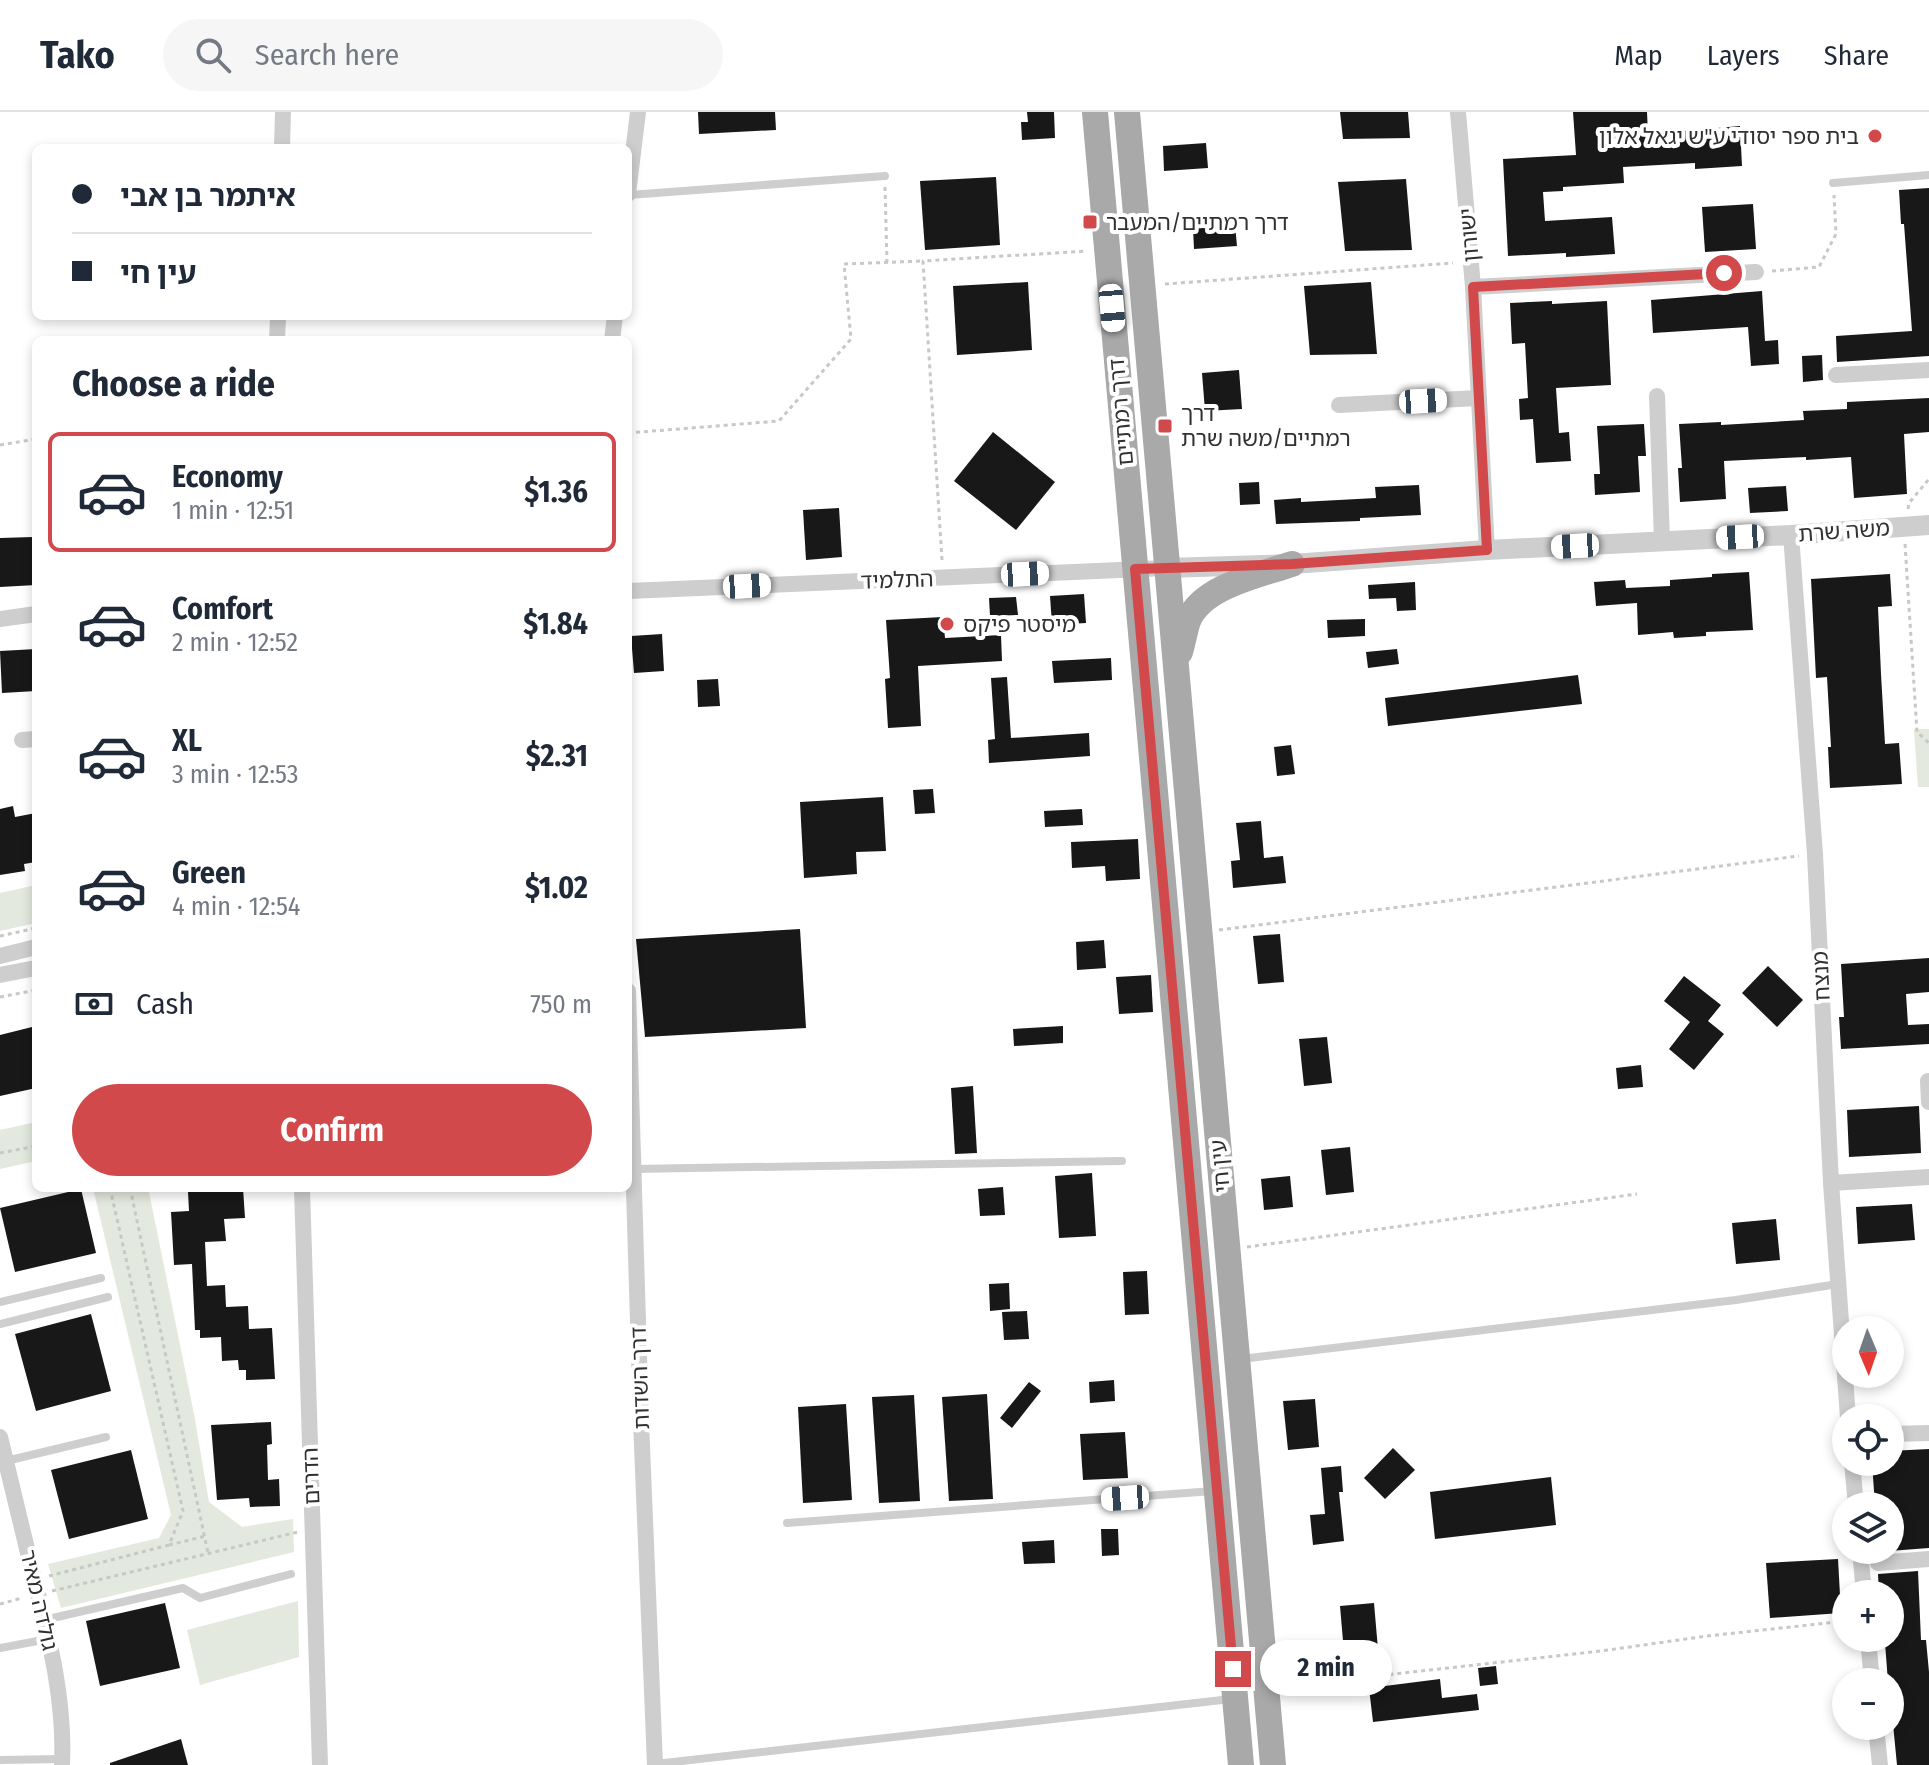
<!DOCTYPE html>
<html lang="en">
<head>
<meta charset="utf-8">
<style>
	:root { --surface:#fff; --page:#f6f6f7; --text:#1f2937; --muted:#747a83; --line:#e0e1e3; --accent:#d1494b }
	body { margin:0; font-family:"Fira Sans Condensed","Noto Sans Hebrew",sans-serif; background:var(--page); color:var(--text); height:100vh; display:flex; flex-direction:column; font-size:30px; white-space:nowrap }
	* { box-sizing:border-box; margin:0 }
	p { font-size:26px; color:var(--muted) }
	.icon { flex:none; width:44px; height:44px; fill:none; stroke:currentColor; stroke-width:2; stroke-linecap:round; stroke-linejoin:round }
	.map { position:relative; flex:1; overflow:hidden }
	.drawer { position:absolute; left:32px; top:224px; width:600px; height:856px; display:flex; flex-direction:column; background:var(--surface); border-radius:12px; box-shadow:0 4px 12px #0003 }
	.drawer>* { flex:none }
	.hud { position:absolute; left:32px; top:32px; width:600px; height:176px; border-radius:12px; box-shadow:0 4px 12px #0003; display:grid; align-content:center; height:176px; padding:0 40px; background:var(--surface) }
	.needle { width:52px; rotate:178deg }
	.buttons { position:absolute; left:1832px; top:1204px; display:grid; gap:16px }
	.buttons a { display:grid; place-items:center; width:72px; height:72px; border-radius:50%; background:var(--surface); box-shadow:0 4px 12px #0003; font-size:40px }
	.end { position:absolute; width:36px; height:36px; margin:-18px; border:10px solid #d1494b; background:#fff; box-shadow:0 0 0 4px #fff }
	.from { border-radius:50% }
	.bubble { position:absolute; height:56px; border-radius:28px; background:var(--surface); box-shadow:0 4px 12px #0003; font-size:26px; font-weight:700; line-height:56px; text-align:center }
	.car { position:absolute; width:24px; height:48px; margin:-24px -12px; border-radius:10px; box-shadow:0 0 6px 2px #0007; background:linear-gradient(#fff 24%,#345 0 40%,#fff 0 76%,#345 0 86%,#fff 0) }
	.hud b { display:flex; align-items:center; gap:28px; height:76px; font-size:30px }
	.hud b+b { border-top:2px solid var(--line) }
	.hud i { width:20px; height:20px; background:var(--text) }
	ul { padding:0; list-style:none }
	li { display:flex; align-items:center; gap:24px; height:120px; margin:0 16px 12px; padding:0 24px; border:4px solid transparent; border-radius:12px }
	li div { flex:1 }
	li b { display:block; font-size:30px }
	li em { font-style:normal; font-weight:700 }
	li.on { border-color:var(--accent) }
	li>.icon { width:72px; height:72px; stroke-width:1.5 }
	h2 { padding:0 40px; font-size:36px; line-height:96px }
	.pay { display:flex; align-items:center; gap:20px; height:88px; padding:0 40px; font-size:30px }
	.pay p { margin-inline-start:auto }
	.button { display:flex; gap:16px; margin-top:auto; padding:16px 40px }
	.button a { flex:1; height:92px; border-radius:48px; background:var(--accent); color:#fff; font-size:32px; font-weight:700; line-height:92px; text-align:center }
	header { display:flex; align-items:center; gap:48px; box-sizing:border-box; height:112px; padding:0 40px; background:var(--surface); border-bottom:2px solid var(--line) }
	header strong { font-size:38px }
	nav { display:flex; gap:44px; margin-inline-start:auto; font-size:28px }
	.search { width:560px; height:72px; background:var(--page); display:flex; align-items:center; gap:20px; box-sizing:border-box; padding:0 28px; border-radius:44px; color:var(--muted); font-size:30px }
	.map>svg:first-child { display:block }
	.green { fill:#e3e9de }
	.building { fill:#181818 }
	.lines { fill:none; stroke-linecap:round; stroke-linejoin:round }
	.path { stroke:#c8c8c8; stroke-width:3; stroke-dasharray:4 4; stroke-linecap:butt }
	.service { stroke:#cecece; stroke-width:8 }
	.minor { stroke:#cecece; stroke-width:16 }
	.tertiary { stroke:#cecece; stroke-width:20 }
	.primary { stroke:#a9a9a9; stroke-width:26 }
	.route { stroke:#d1494b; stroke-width:10 }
	.poi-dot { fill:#d1494b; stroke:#fff; stroke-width:3 }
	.labels { text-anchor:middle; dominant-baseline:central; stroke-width:8; stroke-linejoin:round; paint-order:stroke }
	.poi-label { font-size:22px; fill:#313131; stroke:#fff; text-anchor:start }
	.street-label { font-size:22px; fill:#313131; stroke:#fff }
</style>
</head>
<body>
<header>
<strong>Tako</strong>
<div class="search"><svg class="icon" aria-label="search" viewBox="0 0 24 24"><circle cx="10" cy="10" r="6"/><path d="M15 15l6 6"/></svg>Search here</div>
<nav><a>Map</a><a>Layers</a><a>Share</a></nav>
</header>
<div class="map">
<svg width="1929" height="1653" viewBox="0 0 1929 1653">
	<rect width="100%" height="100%" fill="#fff"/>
	<g class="green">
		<polygon points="1914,617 1929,617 1929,675 1918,675"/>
		<polygon points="36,773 36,811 0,819 0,781"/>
		<polygon points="36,1010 36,1049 0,1057 0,1018"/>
		<polygon points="93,1076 151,1076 149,1080 194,1302 209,1390 242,1415 293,1407 294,1440 61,1496 48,1452 159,1426 171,1403"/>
		<polygon points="298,1489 299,1545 200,1573 187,1518"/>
	</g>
	<g class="building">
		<polygon points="698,0 775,0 776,18 699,22"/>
		<polygon points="1027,0 1054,0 1055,26 1022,28 1021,10 1028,10"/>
		<polygon points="1340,0 1408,0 1410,26 1343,27"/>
		<polygon points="1573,0 1647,0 1648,22 1740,14 1742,54 1695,57 1695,51 1623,55 1624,71 1563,75 1563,79 1543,80 1545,109 1612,105 1615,142 1566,145 1566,141 1508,144 1503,47 1576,43"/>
		<polygon points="1206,31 1208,56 1164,59 1163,34"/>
		<polygon points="996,65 1000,133 925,138 920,69"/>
		<polygon points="1406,67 1412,138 1345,139 1338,70"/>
		<polygon points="1929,76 1929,244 1837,250 1836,224 1912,219 1904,112 1901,112 1899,78"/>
		<polygon points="1753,92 1756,137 1705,140 1702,95"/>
		<polygon points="1235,113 1237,134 1194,137 1193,116"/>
		<polygon points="1028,170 1032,238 957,243 953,174"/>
		<polygon points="1371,170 1377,242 1310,243 1304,174"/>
		<polygon points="1762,179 1765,229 1778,228 1779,252 1751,254 1748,215 1653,221 1651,188"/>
		<polygon points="1552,189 1552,192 1607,189 1611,273 1556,276 1559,321 1569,320 1571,349 1536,351 1533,307 1520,308 1519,287 1528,286 1525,231 1512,232 1510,191"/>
		<polygon points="1822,243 1823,268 1803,270 1802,244"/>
		<polygon points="1239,258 1242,297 1205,299 1202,261"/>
		<polygon points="1929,286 1929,320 1904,322 1907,382 1854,386 1851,345 1806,348 1806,345 1724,349 1726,387 1680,390 1678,356 1682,356 1679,312 1721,310 1721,313 1804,308 1803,299 1847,297 1847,290"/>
		<polygon points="1644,312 1646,344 1638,344 1640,380 1595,383 1594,362 1600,362 1597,314"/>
		<polygon points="993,320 1055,370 1016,418 954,369"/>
		<polygon points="1259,370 1260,392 1240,393 1239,371"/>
		<polygon points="1419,373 1421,403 1360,406 1360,409 1276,412 1274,388 1301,386 1301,390 1376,386 1375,375"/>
		<polygon points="1786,374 1788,399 1750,401 1748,376"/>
		<polygon points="839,396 842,445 806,448 803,398"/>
		<polygon points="33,425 36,473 0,475 0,426"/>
		<polygon points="1749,460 1753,518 1706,520 1706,524 1674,526 1673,520 1638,523 1637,491 1596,494 1594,470 1625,468 1626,476 1670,474 1670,468 1712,465 1712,462"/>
		<polygon points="1890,462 1892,494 1878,495 1881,562 1885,632 1899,631 1902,672 1830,676 1828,635 1831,635 1827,565 1816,566 1811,467"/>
		<polygon points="1415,470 1416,498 1397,499 1396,486 1369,487 1368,473"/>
		<polygon points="1084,482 1086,511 1052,513 1050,484"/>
		<polygon points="1016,485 1018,503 990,504 989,486"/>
		<polygon points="943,505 945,526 1001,523 1002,549 918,554 921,614 888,616 885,567 890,566 886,508"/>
		<polygon points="1365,507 1365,524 1328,526 1327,508"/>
		<polygon points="662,522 664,559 634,561 631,524"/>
		<polygon points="36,537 36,579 2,581 0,539"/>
		<polygon points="1397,537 1399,552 1368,556 1366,540"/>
		<polygon points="1111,546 1112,568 1054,571 1052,549"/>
		<polygon points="1578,563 1582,592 1388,614 1385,586"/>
		<polygon points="1007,565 1011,626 1089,621 1090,644 989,651 988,628 995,627 991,566"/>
		<polygon points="718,567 720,594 698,595 697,568"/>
		<polygon points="1291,633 1295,662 1277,664 1274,635"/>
		<polygon points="933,677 935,701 915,702 913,678"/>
		<polygon points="883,685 886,739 856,740 857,762 804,766 800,690"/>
		<polygon points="13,694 15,705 36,701 36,750 24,752 25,759 0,763 0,697"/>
		<polygon points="1082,697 1083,713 1045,715 1044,699"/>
		<polygon points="1261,709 1264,746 1283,744 1286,771 1233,776 1231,749 1240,748 1236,711"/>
		<polygon points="1138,727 1140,767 1106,769 1105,754 1072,756 1071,730"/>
		<polygon points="800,817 806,916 645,925 636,827"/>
		<polygon points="1280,822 1284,870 1258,872 1253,824"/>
		<polygon points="1104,828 1106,856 1077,858 1076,830"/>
		<polygon points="1929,846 1929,880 1906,882 1908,913 1929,912 1929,932 1841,937 1839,905 1844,905 1841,852"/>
		<polygon points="1768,854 1803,888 1777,915 1742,881"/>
		<polygon points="1151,863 1153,900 1119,902 1116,865"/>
		<polygon points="1684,864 1721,893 1708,909 1724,922 1694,958 1669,937 1690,910 1664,889"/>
		<polygon points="36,914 36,976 0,984 0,923"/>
		<polygon points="1063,914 1063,931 1014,934 1013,917"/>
		<polygon points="1327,925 1332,971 1304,974 1299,927"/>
		<polygon points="1641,953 1643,975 1618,977 1616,956"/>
		<polygon points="973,974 977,1041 955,1042 951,976"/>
		<polygon points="1919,994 1921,1041 1849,1045 1847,998"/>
		<polygon points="1350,1035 1354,1080 1326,1083 1321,1038"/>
		<polygon points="1092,1061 1096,1124 1059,1126 1055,1064"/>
		<polygon points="1290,1064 1293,1095 1264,1098 1261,1067"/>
		<polygon points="1003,1075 1005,1103 980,1104 978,1077"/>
		<polygon points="213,1076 243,1076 245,1106 224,1107 226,1129 205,1130 207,1174 225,1173 226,1195 248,1194 249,1217 272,1216 275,1267 246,1268 246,1258 239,1258 238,1248 222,1249 221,1225 200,1226 200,1218 195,1218 192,1152 174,1153 171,1100 189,1099 188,1080 213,1079"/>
		<polygon points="81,1077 96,1141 15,1160 0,1096"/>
		<polygon points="1912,1092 1915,1128 1858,1132 1856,1095"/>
		<polygon points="1776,1107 1780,1148 1736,1152 1732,1111"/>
		<polygon points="1147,1159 1149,1202 1125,1203 1123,1160"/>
		<polygon points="1009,1171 1010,1197 990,1199 989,1172"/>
		<polygon points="1027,1199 1029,1227 1004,1228 1002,1200"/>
		<polygon points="91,1202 111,1279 36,1299 15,1222"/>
		<polygon points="1114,1268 1115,1289 1090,1291 1089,1270"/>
		<polygon points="1029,1270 1041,1279 1012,1316 1000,1306"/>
		<polygon points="987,1282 993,1387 949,1389 942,1285"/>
		<polygon points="914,1283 920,1389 879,1391 872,1285"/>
		<polygon points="1315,1287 1319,1335 1288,1338 1283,1289"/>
		<polygon points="846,1292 852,1388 803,1391 798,1295"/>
		<polygon points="271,1310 272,1332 267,1333 268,1368 279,1367 280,1394 250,1395 249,1386 217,1388 211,1313"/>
		<polygon points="1125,1320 1128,1366 1083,1368 1080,1322"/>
		<polygon points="1393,1336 1415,1358 1385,1387 1364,1366"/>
		<polygon points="1929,1337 1929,1436 1876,1440 1876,1438 1890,1438 1890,1394 1875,1394 1872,1350 1890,1350 1890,1339"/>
		<polygon points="131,1338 148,1407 69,1427 51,1358"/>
		<polygon points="1341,1354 1343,1380 1339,1380 1344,1429 1313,1433 1310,1403 1325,1402 1321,1356"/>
		<polygon points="1551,1365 1556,1413 1435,1427 1430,1380"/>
		<polygon points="1101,1417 1118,1417 1119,1443 1102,1444"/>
		<polygon points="1054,1428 1055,1451 1024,1452 1022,1430"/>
		<polygon points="1838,1447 1841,1501 1770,1506 1766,1451"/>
		<polygon points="1918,1459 1921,1528 1926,1528 1929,1560 1929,1653 1897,1653 1892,1602 1890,1602 1890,1570 1888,1570 1885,1531 1890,1531 1890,1482 1879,1482 1878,1462"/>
		<polygon points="165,1491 180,1556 100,1574 86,1509"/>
		<polygon points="1374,1491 1379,1549 1345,1552 1340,1494"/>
		<polygon points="1496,1554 1498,1572 1480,1574 1478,1556"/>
		<polygon points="1440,1567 1442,1586 1477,1582 1479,1598 1373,1610 1369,1576"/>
		<polygon points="181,1627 188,1653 110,1653 110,1651"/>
	</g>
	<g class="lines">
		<g class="path">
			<polyline points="885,75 887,150"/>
			<polyline points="1772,159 1819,155 1836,122 1834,83"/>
			<polyline points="1165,172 1453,151"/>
			<polyline points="628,321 779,309 851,227 844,152 923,149"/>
			<polyline points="0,333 36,327"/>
			<polyline points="1908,397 1909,391 1929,367"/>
			<polyline points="1905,432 1917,620 1929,631"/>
			<polyline points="942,448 923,149 1087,139"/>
			<polyline points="1219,818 1799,744"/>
			<polyline points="0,824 36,816"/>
			<polyline points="0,885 36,878"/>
			<polyline points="0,1041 36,1034"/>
			<polyline points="130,1076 208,1441"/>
			<polyline points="1247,1135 1637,1082"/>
			<polyline points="169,1433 206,1424"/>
			<polyline points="49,1464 169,1433 183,1399 110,1076"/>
			<polyline points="52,1479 298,1420"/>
			<polyline points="0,1492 22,1486"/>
			<polyline points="1286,1574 1601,1539 1707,1524 1846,1509"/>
		</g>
		<g class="service">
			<polyline points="1833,71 1929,63"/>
			<polyline points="629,83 885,64"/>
			<polyline points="633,1057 1122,1049"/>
			<polyline points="0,1190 101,1166"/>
			<polyline points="0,1212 108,1185"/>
			<polyline points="1241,1247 1736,1188 1838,1172"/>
			<polyline points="6,1349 106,1325"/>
			<polyline points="787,1411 1213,1379"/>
			<polyline points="44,1508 183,1476 200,1486 291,1462"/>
			<polyline points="0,1536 48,1527"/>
			<polyline points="0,1648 62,1647"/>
			<polyline points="655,1652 1231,1587"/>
		</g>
		<g class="minor">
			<polyline points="1458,0 1473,175 1487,438"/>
			<polyline points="282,36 283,0"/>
			<polyline points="628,82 638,0"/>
			<polyline points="1473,175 1756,160"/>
			<polyline points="277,228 278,204"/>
			<polyline points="612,228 615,204"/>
			<polyline points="1836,263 1929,258"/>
			<polyline points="1657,284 1662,429"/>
			<polyline points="1339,293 1479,286"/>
			<polyline points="1791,423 1815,742 1831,1071 1848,1306"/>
			<polyline points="628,479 1166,456"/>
			<polyline points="0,507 36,502"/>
			<polyline points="22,628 36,627"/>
			<polyline points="0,844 36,835"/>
			<polyline points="0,863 36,856"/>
			<polyline points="628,879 641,1309 655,1653"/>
			<polyline points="1928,969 1929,990"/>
			<polyline points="1831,1071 1929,1065"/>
			<polyline points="302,1076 320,1653"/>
			<polyline points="1890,1322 1929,1321"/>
			<path d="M0 1325C12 1373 23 1422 35 1470 50 1530 65 1590 62 1653"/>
			<polyline points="1852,1350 1856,1394"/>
			<polyline points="1860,1438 1864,1482"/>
			<polyline points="1878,1451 1929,1447"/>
			<polyline points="1868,1526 1872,1570"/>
			<polyline points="1876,1614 1880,1653"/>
		</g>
		<polyline class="tertiary" points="1166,456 1292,452 1487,438 1791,423 1929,413"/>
		<g class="primary">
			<polyline points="1095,0 1241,1653"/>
			<polyline points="1127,0 1273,1653"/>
			<path d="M1180 540C1183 530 1185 518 1188 509 1202 474 1260 463 1292 452"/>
		</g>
	</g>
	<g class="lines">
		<polyline class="route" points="1233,1557 1135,457 1292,452 1487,438 1473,175 1724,161"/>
	</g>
	<g class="poi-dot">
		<circle cx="1875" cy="24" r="8"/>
		<rect x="1082" y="102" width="16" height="16" rx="4"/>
		<rect x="1157" y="306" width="16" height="16" rx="4"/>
		<circle cx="947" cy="512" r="8"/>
	</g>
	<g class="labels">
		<g class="poi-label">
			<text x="1859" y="24" text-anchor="end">בית ספר יסודי ע"ש יגאל אלון</text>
			<text x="1106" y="110">דרך רמתיים/המעבר</text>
			<text x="1181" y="301">דרך<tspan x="1181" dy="25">רמתיים/משה שרת</tspan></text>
			<text x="963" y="512">מיסטר פיקס</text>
		</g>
		<g class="street-label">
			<text transform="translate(1469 123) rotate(-95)">ישורון</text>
			<text transform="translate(1121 300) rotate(-95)">דרך רמתיים</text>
			<text transform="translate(1844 419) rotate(-4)">משה שרת</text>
			<text transform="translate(897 468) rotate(-2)">התלמיד</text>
			<text transform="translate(1821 864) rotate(-93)">מנצח</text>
			<text transform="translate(1220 1054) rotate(-95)">עין חי</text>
			<text transform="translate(640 1266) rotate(-92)">דרך השדות</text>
			<text transform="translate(311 1364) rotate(-92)">הדרים</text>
			<text transform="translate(39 1488) rotate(77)">גולדה מאיר</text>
		</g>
	</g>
</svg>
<div class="buttons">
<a><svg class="needle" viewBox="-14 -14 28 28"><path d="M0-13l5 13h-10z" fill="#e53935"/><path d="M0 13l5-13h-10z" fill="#747a83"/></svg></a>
<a><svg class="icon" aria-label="locate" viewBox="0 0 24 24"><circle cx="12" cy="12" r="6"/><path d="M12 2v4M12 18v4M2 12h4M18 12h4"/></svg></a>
<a><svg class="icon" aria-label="layers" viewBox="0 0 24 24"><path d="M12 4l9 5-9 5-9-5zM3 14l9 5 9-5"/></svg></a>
<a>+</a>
<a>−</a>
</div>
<i class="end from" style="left:1724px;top:161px"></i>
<i class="end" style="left:1233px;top:1557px"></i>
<div class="bubble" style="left:1260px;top:1528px;width:132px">2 min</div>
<i class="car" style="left:1112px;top:196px;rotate:175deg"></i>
<i class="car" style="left:1423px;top:289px;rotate:87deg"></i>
<i class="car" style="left:1740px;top:425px;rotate:267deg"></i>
<i class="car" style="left:1575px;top:434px;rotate:267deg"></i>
<i class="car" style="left:1025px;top:462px;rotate:87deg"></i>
<i class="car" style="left:747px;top:474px;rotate:87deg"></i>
<i class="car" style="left:1125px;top:1386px;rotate:266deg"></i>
<div class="hud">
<b><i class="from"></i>איתמר בן אבי</b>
<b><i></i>עין חי</b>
</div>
<section class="drawer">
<h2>Choose a ride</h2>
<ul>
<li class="on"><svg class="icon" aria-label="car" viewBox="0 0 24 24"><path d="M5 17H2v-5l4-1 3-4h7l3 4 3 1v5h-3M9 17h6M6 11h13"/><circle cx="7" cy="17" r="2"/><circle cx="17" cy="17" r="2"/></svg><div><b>Economy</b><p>1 min · 12:51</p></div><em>$1.36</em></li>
<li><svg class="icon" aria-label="car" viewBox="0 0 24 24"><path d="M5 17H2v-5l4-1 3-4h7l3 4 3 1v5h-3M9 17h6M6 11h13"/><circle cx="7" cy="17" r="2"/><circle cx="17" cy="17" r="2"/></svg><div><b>Comfort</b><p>2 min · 12:52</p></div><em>$1.84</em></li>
<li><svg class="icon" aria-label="car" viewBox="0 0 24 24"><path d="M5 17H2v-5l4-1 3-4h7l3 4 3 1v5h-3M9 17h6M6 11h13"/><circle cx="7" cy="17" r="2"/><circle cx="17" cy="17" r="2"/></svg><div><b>XL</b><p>3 min · 12:53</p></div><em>$2.31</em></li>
<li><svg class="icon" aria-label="car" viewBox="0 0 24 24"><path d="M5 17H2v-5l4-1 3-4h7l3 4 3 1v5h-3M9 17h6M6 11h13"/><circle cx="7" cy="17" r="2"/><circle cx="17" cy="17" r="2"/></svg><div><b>Green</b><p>4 min · 12:54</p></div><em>$1.02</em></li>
</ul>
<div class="pay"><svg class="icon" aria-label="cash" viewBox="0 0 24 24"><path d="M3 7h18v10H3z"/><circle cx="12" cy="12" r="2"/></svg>Cash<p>750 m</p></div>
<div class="button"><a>Confirm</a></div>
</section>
</div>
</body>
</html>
